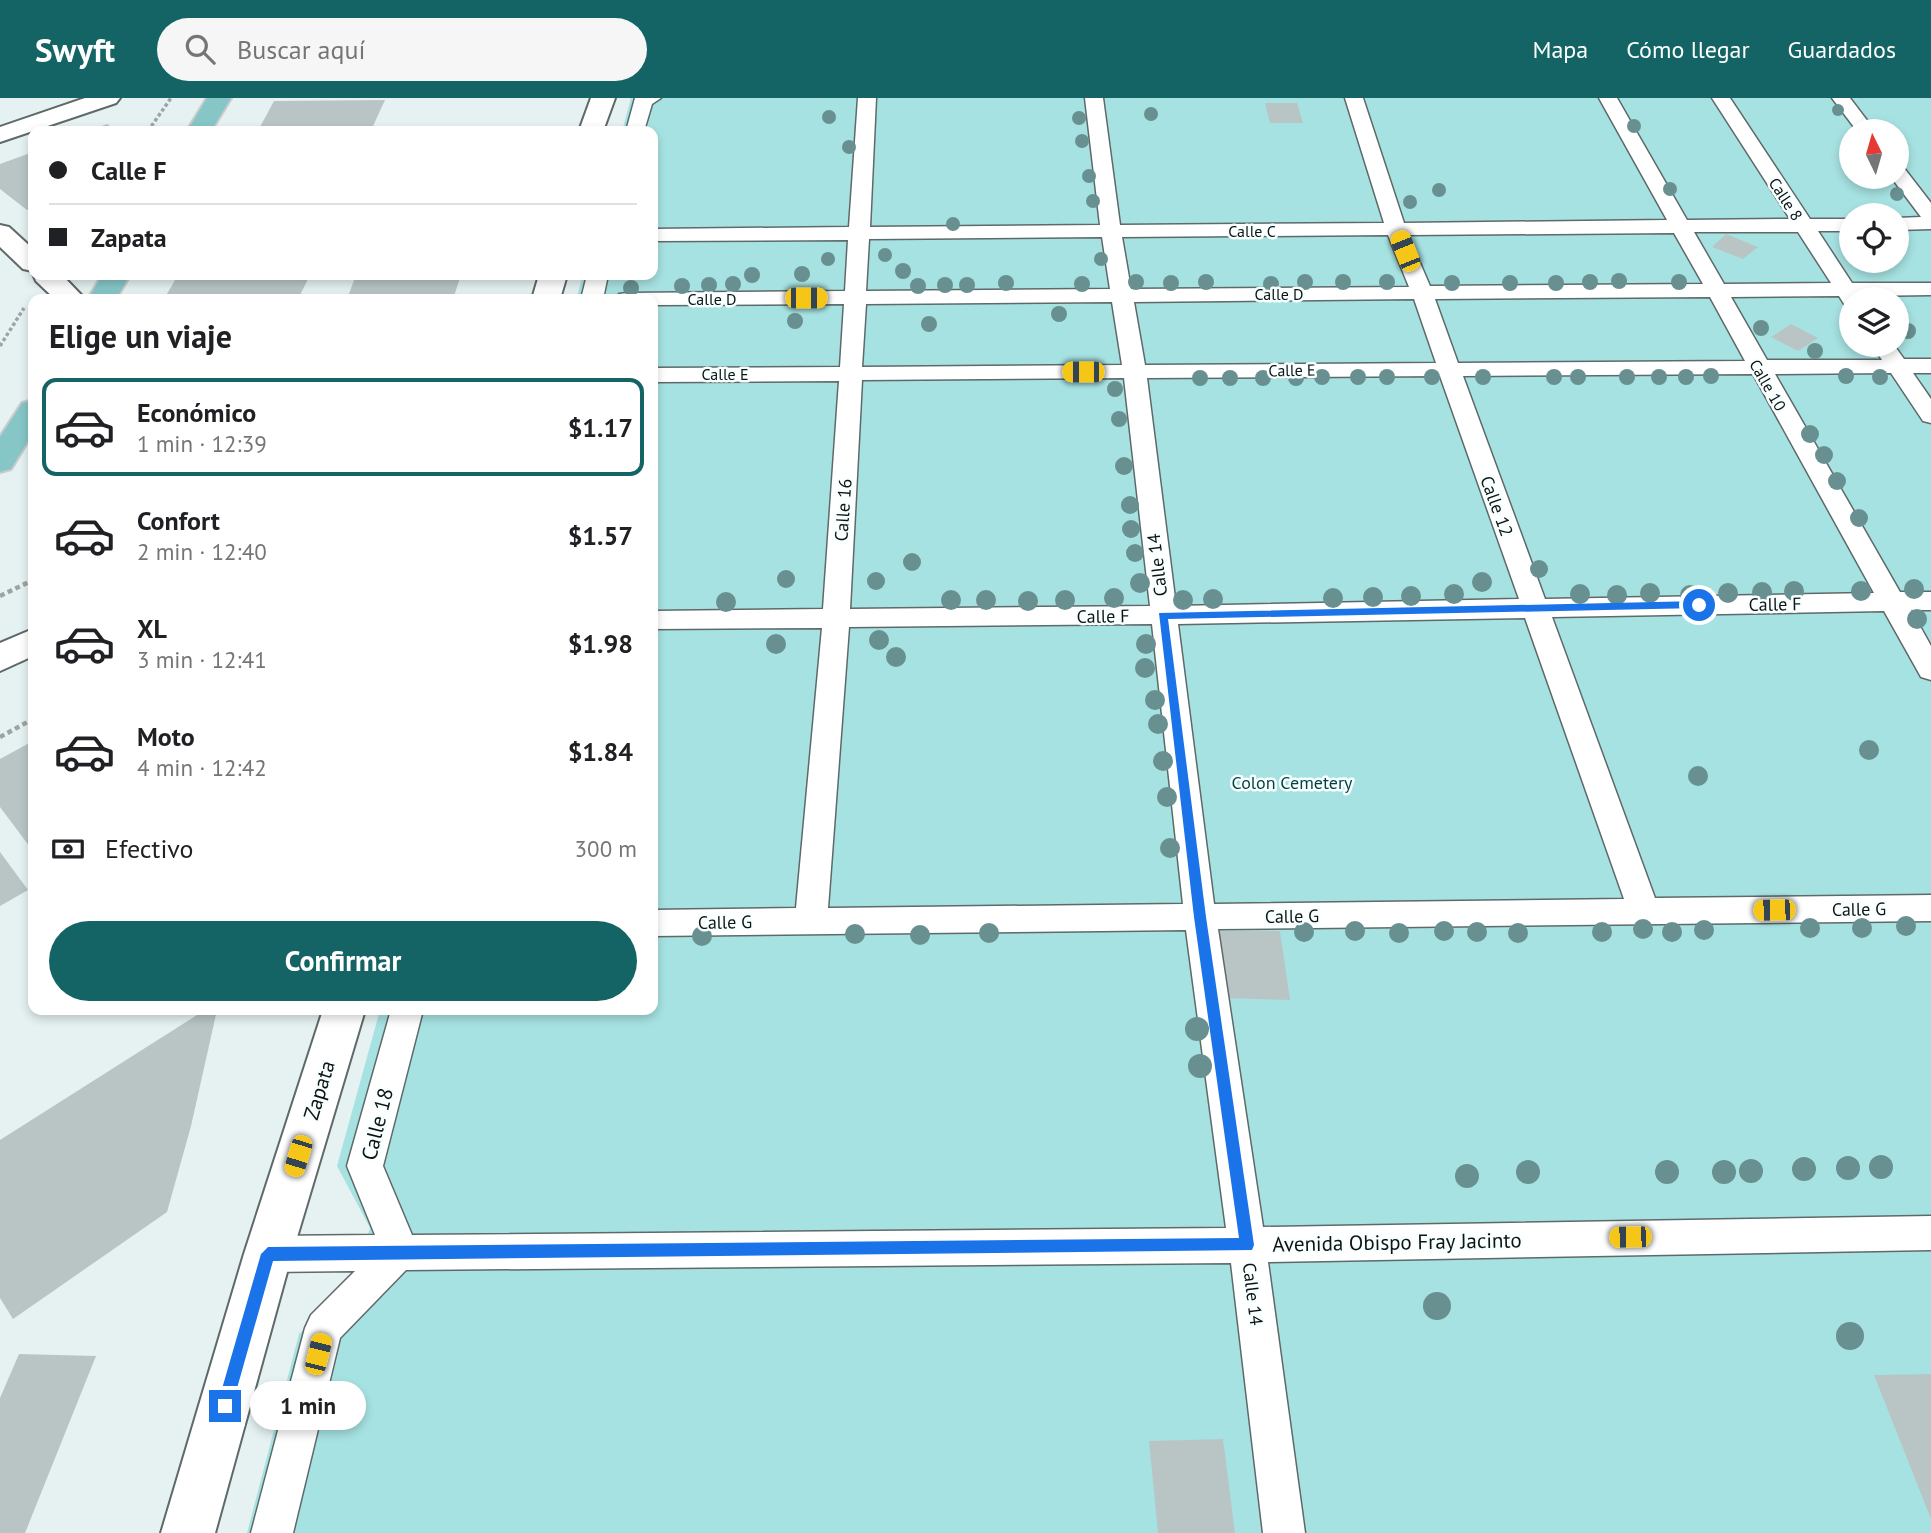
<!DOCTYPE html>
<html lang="es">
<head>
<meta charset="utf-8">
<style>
	:root { --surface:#fff; --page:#f6f6f6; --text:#202124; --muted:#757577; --line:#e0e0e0; --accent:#146465 }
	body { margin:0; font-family:"PT Sans",sans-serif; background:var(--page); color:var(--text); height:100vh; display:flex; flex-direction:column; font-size:26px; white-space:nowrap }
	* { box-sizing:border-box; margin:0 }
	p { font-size:23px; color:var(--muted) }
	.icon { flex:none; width:38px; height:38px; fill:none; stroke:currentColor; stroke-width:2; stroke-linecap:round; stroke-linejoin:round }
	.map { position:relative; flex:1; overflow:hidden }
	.drawer { position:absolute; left:28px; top:196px; width:630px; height:721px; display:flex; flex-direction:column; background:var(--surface); border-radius:14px; box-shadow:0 4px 10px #0003 }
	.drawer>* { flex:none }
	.guide { position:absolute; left:28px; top:28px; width:630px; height:154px; border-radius:14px; box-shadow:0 4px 10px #0003; display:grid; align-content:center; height:154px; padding:0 21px; background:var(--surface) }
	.needle { width:46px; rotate:355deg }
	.buttons { position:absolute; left:1839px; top:21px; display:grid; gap:14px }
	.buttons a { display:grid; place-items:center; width:70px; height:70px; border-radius:50%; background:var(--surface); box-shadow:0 4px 10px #0003; font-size:35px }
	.end { position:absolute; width:32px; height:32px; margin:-16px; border:9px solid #1a73e8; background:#fff; box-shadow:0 0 0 4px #fff }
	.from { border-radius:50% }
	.bubble { position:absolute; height:49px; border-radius:24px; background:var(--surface); box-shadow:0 4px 10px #0003; font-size:23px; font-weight:800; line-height:49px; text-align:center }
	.car { position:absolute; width:21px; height:42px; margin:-21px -10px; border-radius:9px; box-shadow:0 0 5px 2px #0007; background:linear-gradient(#f5c518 24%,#345 0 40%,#f5c518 0 76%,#345 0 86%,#f5c518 0) }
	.guide b { display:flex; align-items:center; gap:24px; height:66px; font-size:26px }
	.guide b+b { border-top:2px solid var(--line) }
	.guide i { width:18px; height:18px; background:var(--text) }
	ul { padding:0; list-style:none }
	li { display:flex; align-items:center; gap:21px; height:98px; margin:0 14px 10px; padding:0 7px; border:4px solid transparent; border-radius:14px }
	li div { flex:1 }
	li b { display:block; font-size:26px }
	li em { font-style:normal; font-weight:800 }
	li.current { border-color:var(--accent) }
	li>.icon { width:63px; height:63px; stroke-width:1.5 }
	h2 { padding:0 21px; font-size:32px; line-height:84px }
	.pay { display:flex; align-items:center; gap:18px; height:77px; padding:0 21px; font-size:26px }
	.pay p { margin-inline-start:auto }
	.button { display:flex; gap:14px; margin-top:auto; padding:14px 21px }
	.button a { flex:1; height:80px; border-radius:42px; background:var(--accent); color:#fff; font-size:28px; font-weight:800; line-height:80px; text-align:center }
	header { display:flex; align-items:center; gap:42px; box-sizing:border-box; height:98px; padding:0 35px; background:var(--accent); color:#fff }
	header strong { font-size:33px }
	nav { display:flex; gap:38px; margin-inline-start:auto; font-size:24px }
	.search { width:490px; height:63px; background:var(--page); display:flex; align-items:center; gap:18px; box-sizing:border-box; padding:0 24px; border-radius:38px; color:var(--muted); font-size:26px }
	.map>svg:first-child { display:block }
	.green { fill:#a7e2e2; fill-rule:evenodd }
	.building { fill:#b9c5c5 }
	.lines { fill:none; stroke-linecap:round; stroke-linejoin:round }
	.lane-casing { stroke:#5e6969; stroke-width:3 }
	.street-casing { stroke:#5e6969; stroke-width:4 }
	.secondary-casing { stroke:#5e6969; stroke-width:4 }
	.primary-casing { stroke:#cacbcb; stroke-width:4 }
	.path-far1 { stroke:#9ca5a5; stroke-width:3.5; stroke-dasharray:3.5 2.5; stroke-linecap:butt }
	.path { stroke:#9ca5a5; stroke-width:4.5; stroke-dasharray:5 3.5; stroke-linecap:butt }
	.lane { fill:#fff; fill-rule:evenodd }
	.street { fill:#fff; fill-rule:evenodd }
	.secondary { fill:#fff; fill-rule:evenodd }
	.primary { fill:#86c6c7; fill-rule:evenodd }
	.tree { fill:#699090 }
	.route { fill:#1a73e8 }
	.labels { text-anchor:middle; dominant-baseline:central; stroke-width:5; stroke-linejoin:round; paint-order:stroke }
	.far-street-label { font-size:16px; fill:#0f1313; stroke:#f7ffff }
	.street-label { font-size:18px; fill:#0f1313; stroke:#f7ffff }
	.park-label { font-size:18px; fill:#033f40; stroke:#f7ffff }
	.near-street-label { font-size:21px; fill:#0f1313; stroke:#f7ffff }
</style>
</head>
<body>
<header>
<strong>Swyft</strong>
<div class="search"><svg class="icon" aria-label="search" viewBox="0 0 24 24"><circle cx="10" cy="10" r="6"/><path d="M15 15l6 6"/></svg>Buscar aquí</div>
<nav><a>Mapa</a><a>Cómo llegar</a><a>Guardados</a></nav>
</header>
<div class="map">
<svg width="1931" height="1435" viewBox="0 0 1931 1435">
	<rect width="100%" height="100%" fill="#e6f2f2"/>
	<path class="green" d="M631 0H1931V1435H247L299 1236 352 1184 370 1130 337 1068 380 912H653V201H576L583 177H653V33H622ZM1852 33H1897V79H1852ZM1852 117H1897V163H1852ZM1852 201H1897V247H1852Z"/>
	<g class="building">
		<polygon points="385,2 373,28 260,29 274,3"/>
		<polygon points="1265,5 1297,5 1303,25 1270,25"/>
		<polygon points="107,26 118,33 88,33"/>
		<polygon points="33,54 33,109 27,112 0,91 0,66"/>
		<polygon points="1726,136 1758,149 1743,161 1712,149"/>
		<polygon points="178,177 310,177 298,201 164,201"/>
		<polygon points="356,177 461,177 453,201 347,201"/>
		<polygon points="1791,226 1818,240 1798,253 1771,239"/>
		<polygon points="33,643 33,753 0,709 0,661"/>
		<polygon points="0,754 28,792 0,808"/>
		<polygon points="1215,833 1280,833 1290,902 1222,900"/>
		<polygon points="205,912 217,912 191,1028 167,1114 13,1221 0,1200 0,1042"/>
		<polygon points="19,1256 96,1258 25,1435 0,1435 0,1300"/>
		<polygon points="1931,1276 1931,1421 1874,1277"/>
		<polygon points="1223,1341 1235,1435 1158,1435 1149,1343"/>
	</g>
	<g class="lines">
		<defs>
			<g id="lane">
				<polygon points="635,0 661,0 652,6 644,33 626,33"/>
				<path d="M858 0H876L870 129 1100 127 1085 0H1103L1120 127 1384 125 1345 0H1363L1404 125 1667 122 1599 0H1617L1687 122 1790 121 1712 0H1730L1810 121H1852V133H1818L1852 185H1931V197L1861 198 1863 201H1852V207L1844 206 1839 198 1731 199 1767 262H1882L1872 247H1894L1904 261H1931V275H1913L1931 301V325L1923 323 1891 275 1775 276 1900 494H1931V512H1911L1931 548V582L1921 579 1884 513 1552 519 1655 800 1931 797V823L1218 831 1263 1129 1931 1118V1152L1268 1164 1305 1435H1263L1231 1165 406 1172 340 1240 293 1435H251L305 1230 311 1217 355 1173 268 1174 255 1168 250 1156 255 1144 268 1138 375 1137 347 1068 391 912H423L383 1068 412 1137 1226 1130 1186 832 653 838V812L796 810 822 530 653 531V513L823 511 839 283 653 284V270L840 269 844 206 653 207V201H616L619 196 627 195 845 193 848 142 653 143V131L849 129ZM1694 134H1798L1831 185 1724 186ZM1674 135 1703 186 1430 188 1408 137ZM1388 137 1409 189 1131 191 1122 139ZM1102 139 1110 191 866 193 869 141ZM1710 199 1745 263 1458 265 1435 201ZM1414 201 1436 265 1145 267 1134 204ZM1112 204 1122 267 862 269 866 206ZM1753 276 1874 495 1545 501 1463 278ZM1440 278 1519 501 1176 508 1147 280ZM1124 280 1150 508 850 511 862 282ZM1525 520 1624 801 1214 806 1178 526ZM1152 526 1183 806 828 810 849 529Z"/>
				<polygon points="1832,0 1850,0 1875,33 1857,33"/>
				<polygon points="1897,68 1904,70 1931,105 1931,131 1897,132 1897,120 1921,119 1891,79 1897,79"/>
				<polygon points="587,177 608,177 603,201 581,201"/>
			</g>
			<g id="street">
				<polygon points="85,0 120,0 116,5 0,44 0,29"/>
				<polygon points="0,127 9,129 33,151 33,173 23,171 0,149"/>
				<polygon points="33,176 62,177 85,201 55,201 36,183"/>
			</g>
			<g id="secondary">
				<polygon points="591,0 615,0 603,33 579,33"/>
				<polygon points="539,177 567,177 560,201 532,201"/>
				<polygon points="33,531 33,558 0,573 0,545"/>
				<polygon points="323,912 365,912 292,1156 215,1435 161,1435 244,1156"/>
			</g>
			<g id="primary">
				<polygon points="207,0 231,0 211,33 187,33"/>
				<polygon points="102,177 130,177 116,201 88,201"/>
				<polygon points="33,302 33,335 11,371 0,374 0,339 22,305"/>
			</g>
		</defs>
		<use href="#lane" class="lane-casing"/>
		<use href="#street" class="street-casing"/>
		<use href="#secondary" class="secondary-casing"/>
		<use href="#primary" class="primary-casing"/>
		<g class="path-far1">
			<polyline points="148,33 171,0"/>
			<polyline points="0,248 24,210"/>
		</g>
		<g class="path">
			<polyline points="0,498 33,482"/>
			<polyline points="0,639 33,621"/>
		</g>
		<use href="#lane" class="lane"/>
		<use href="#street" class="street"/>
		<use href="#secondary" class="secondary"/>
		<use href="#primary" class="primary"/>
	</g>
	<g class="tree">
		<circle cx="1838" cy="12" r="6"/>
		<circle cx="1151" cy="16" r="7"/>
		<circle cx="829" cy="19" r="7"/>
		<circle cx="1079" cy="20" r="7"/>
		<circle cx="1634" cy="28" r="7"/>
		<circle cx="1082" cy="43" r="7"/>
		<circle cx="849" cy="49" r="7"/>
		<circle cx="1089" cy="78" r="7"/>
		<circle cx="1670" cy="91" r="7"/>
		<circle cx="1439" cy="92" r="7"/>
		<circle cx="1897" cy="96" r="7"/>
		<circle cx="1093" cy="103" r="7"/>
		<circle cx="1410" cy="104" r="7"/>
		<circle cx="953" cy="126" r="7"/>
		<circle cx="885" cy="157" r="7"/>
		<circle cx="828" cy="161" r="7"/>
		<circle cx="1101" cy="161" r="7"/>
		<circle cx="903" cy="173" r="8"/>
		<circle cx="802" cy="176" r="8"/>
		<circle cx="752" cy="177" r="8"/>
		<circle cx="1619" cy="183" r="8"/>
		<circle cx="1136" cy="184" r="8"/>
		<circle cx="1206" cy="184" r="8"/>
		<circle cx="1305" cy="184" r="8"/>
		<circle cx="1343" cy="184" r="8"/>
		<circle cx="1387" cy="184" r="8"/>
		<circle cx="1590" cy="184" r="8"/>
		<circle cx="1679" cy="184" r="8"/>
		<circle cx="1006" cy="185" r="8"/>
		<circle cx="1171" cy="185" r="8"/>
		<circle cx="1452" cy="185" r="8"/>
		<circle cx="1510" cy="185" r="8"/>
		<circle cx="1556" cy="185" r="8"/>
		<circle cx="733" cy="186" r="8"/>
		<circle cx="1082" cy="186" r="8"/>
		<circle cx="1271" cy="186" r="8"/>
		<circle cx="709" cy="187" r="8"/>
		<circle cx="945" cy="187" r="8"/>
		<circle cx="967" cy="187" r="8"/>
		<circle cx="682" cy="188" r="8"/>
		<circle cx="918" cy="188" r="8"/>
		<circle cx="631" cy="190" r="8"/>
		<circle cx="1059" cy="216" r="8"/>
		<circle cx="795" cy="223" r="8"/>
		<circle cx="929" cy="226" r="8"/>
		<circle cx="1761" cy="230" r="8"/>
		<circle cx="1908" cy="233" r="8"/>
		<circle cx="1815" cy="253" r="8"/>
		<circle cx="1711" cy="278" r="8"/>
		<circle cx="1846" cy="278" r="8"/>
		<circle cx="1322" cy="279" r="8"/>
		<circle cx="1358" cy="279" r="8"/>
		<circle cx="1387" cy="279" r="8"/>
		<circle cx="1432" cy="279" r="8"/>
		<circle cx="1483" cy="279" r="8"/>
		<circle cx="1554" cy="279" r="8"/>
		<circle cx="1578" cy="279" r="8"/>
		<circle cx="1627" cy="279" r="8"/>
		<circle cx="1659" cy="279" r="8"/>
		<circle cx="1686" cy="279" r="8"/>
		<circle cx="1880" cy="279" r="8"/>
		<circle cx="1200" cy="280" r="8"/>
		<circle cx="1230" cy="280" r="8"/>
		<circle cx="1263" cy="280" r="8"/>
		<circle cx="1296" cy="280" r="8"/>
		<circle cx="1115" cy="291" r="8"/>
		<circle cx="1119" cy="321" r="8"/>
		<circle cx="1810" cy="336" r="9"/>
		<circle cx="1824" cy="357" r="9"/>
		<circle cx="1124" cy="368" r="9"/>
		<circle cx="1837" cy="383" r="9"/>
		<circle cx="1130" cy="407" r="9"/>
		<circle cx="1859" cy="420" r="9"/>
		<circle cx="1131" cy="431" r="9"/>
		<circle cx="1135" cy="455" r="9"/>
		<circle cx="912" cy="464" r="9"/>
		<circle cx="1539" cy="471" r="9"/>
		<circle cx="786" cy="481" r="9"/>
		<circle cx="876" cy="483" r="9"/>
		<circle cx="1482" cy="484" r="10"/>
		<circle cx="1140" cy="485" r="10"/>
		<circle cx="1914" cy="491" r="10"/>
		<circle cx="1794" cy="493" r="10"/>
		<circle cx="1861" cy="493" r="10"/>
		<circle cx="1762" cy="494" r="10"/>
		<circle cx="1650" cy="495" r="10"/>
		<circle cx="1728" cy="495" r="10"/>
		<circle cx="1454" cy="496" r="10"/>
		<circle cx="1580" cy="496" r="10"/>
		<circle cx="1617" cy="497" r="10"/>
		<circle cx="1690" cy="497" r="10"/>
		<circle cx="1411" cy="498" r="10"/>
		<circle cx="1373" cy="499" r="10"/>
		<circle cx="1114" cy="500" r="10"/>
		<circle cx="1333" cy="500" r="10"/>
		<circle cx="1213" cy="501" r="10"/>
		<circle cx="951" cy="502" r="10"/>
		<circle cx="986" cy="502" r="10"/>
		<circle cx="1065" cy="502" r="10"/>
		<circle cx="1183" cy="502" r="10"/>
		<circle cx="1028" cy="503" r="10"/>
		<circle cx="726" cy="504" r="10"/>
		<circle cx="1917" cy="521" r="10"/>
		<circle cx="879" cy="542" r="10"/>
		<circle cx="776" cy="546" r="10"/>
		<circle cx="1146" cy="546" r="10"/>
		<circle cx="896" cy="559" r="10"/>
		<circle cx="1145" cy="570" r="10"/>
		<circle cx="1155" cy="602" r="10"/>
		<circle cx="1158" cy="626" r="10"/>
		<circle cx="1869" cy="652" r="10"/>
		<circle cx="1163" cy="663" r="10"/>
		<circle cx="1698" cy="678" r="10"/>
		<circle cx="1167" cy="699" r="10"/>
		<circle cx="1170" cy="750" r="10"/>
		<circle cx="1906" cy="828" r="10"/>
		<circle cx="1810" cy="830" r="10"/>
		<circle cx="1862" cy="830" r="10"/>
		<circle cx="1643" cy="831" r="10"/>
		<circle cx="1704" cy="832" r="10"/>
		<circle cx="1355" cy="833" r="10"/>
		<circle cx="1444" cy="833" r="10"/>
		<circle cx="1304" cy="834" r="10"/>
		<circle cx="1477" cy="834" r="10"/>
		<circle cx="1602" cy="834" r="10"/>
		<circle cx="1672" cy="834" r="10"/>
		<circle cx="989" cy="835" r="10"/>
		<circle cx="1399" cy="835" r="10"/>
		<circle cx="1518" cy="835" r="10"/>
		<circle cx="855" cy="836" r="10"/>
		<circle cx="920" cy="837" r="10"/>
		<circle cx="702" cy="838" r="10"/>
		<circle cx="1197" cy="931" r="12"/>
		<circle cx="1200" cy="968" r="12"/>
		<circle cx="1881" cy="1069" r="12"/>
		<circle cx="1848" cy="1070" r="12"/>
		<circle cx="1804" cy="1071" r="12"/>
		<circle cx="1751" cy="1073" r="12"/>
		<circle cx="1528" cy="1074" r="12"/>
		<circle cx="1667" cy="1074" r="12"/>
		<circle cx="1724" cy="1074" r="12"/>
		<circle cx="1467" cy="1078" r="12"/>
		<circle cx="1437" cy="1208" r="14"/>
		<circle cx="1850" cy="1238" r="14"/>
	</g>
	<polygon class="route" points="1699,503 1704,507 1699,510 1168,521 1206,819 1254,1147 1252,1152 273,1163 232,1308 230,1313 225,1316 219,1313 217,1308 261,1156 268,1149 1239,1140 1194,819 1159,515"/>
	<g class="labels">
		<g class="far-street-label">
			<text transform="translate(1786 101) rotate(57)">Calle 8</text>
			<text x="1252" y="133">Calle C</text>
			<text x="1279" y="196">Calle D</text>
			<text x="712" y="201">Calle D</text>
			<text transform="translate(1292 272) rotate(-1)">Calle E</text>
			<text x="725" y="276">Calle E</text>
			<text transform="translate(1768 287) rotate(60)">Calle 10</text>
		</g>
		<g class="street-label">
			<text transform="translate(1497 408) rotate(70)">Calle 12</text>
			<text transform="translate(843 412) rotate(-86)">Calle 16</text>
			<text transform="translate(1157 467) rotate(-97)">Calle 14</text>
			<text transform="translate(1775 506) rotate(-1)">Calle F</text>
			<text transform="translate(1103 518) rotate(-1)">Calle F</text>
			<text transform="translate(1859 811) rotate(-1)">Calle G</text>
			<text transform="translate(1292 818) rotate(-1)">Calle G</text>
			<text transform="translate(725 824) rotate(-1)">Calle G</text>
			<text transform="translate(1253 1196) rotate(83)">Calle 14</text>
		</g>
		<g class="park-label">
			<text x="1292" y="684">Colon Cemetery</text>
		</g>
		<g class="near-street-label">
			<text transform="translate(319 992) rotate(-73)">Zapata</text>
			<text transform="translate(377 1026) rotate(-76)">Calle 18</text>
			<text transform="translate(1397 1144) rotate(-1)">Avenida Obispo Fray Jacinto</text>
		</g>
	</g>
</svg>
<div class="buttons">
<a><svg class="needle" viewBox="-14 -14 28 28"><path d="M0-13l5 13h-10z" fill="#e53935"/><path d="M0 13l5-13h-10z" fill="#757577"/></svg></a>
<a><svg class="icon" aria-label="locate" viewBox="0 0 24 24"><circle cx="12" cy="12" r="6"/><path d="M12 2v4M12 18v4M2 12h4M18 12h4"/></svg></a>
<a><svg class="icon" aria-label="layers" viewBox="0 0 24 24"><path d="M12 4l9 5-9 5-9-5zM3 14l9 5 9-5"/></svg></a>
</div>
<i class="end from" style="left:1699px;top:507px"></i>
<i class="end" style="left:225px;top:1308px"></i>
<div class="bubble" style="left:250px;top:1283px;width:116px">1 min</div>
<i class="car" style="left:1405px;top:153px;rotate:338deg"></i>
<i class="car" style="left:806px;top:200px;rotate:90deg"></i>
<i class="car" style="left:1083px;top:274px;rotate:270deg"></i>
<i class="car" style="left:1774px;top:812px;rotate:269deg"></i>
<i class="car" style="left:298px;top:1058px;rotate:197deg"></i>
<i class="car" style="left:1630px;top:1139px;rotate:269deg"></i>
<i class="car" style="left:318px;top:1256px;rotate:14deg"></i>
<div class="guide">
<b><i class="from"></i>Calle F</b>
<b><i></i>Zapata</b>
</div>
<section class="drawer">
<h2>Elige un viaje</h2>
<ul>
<li class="current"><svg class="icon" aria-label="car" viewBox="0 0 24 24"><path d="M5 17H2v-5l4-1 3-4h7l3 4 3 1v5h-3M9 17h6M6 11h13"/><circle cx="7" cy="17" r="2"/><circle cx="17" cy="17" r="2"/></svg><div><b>Económico</b><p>1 min · 12:39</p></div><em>$1.17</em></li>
<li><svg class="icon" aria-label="car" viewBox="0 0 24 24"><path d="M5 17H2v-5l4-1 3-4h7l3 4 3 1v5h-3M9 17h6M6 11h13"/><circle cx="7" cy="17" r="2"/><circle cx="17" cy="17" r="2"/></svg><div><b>Confort</b><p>2 min · 12:40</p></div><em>$1.57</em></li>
<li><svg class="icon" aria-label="car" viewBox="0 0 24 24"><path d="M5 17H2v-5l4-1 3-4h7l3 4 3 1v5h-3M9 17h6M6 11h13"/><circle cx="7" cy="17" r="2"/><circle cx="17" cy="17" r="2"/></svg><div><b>XL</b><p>3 min · 12:41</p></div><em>$1.98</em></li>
<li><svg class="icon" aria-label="car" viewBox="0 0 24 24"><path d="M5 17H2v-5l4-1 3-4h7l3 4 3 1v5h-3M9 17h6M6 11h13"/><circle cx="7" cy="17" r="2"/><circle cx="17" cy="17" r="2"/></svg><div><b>Moto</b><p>4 min · 12:42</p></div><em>$1.84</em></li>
</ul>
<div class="pay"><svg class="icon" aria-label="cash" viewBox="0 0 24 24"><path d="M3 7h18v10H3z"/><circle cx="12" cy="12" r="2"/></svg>Efectivo<p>300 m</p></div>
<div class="button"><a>Confirmar</a></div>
</section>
</div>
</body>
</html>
